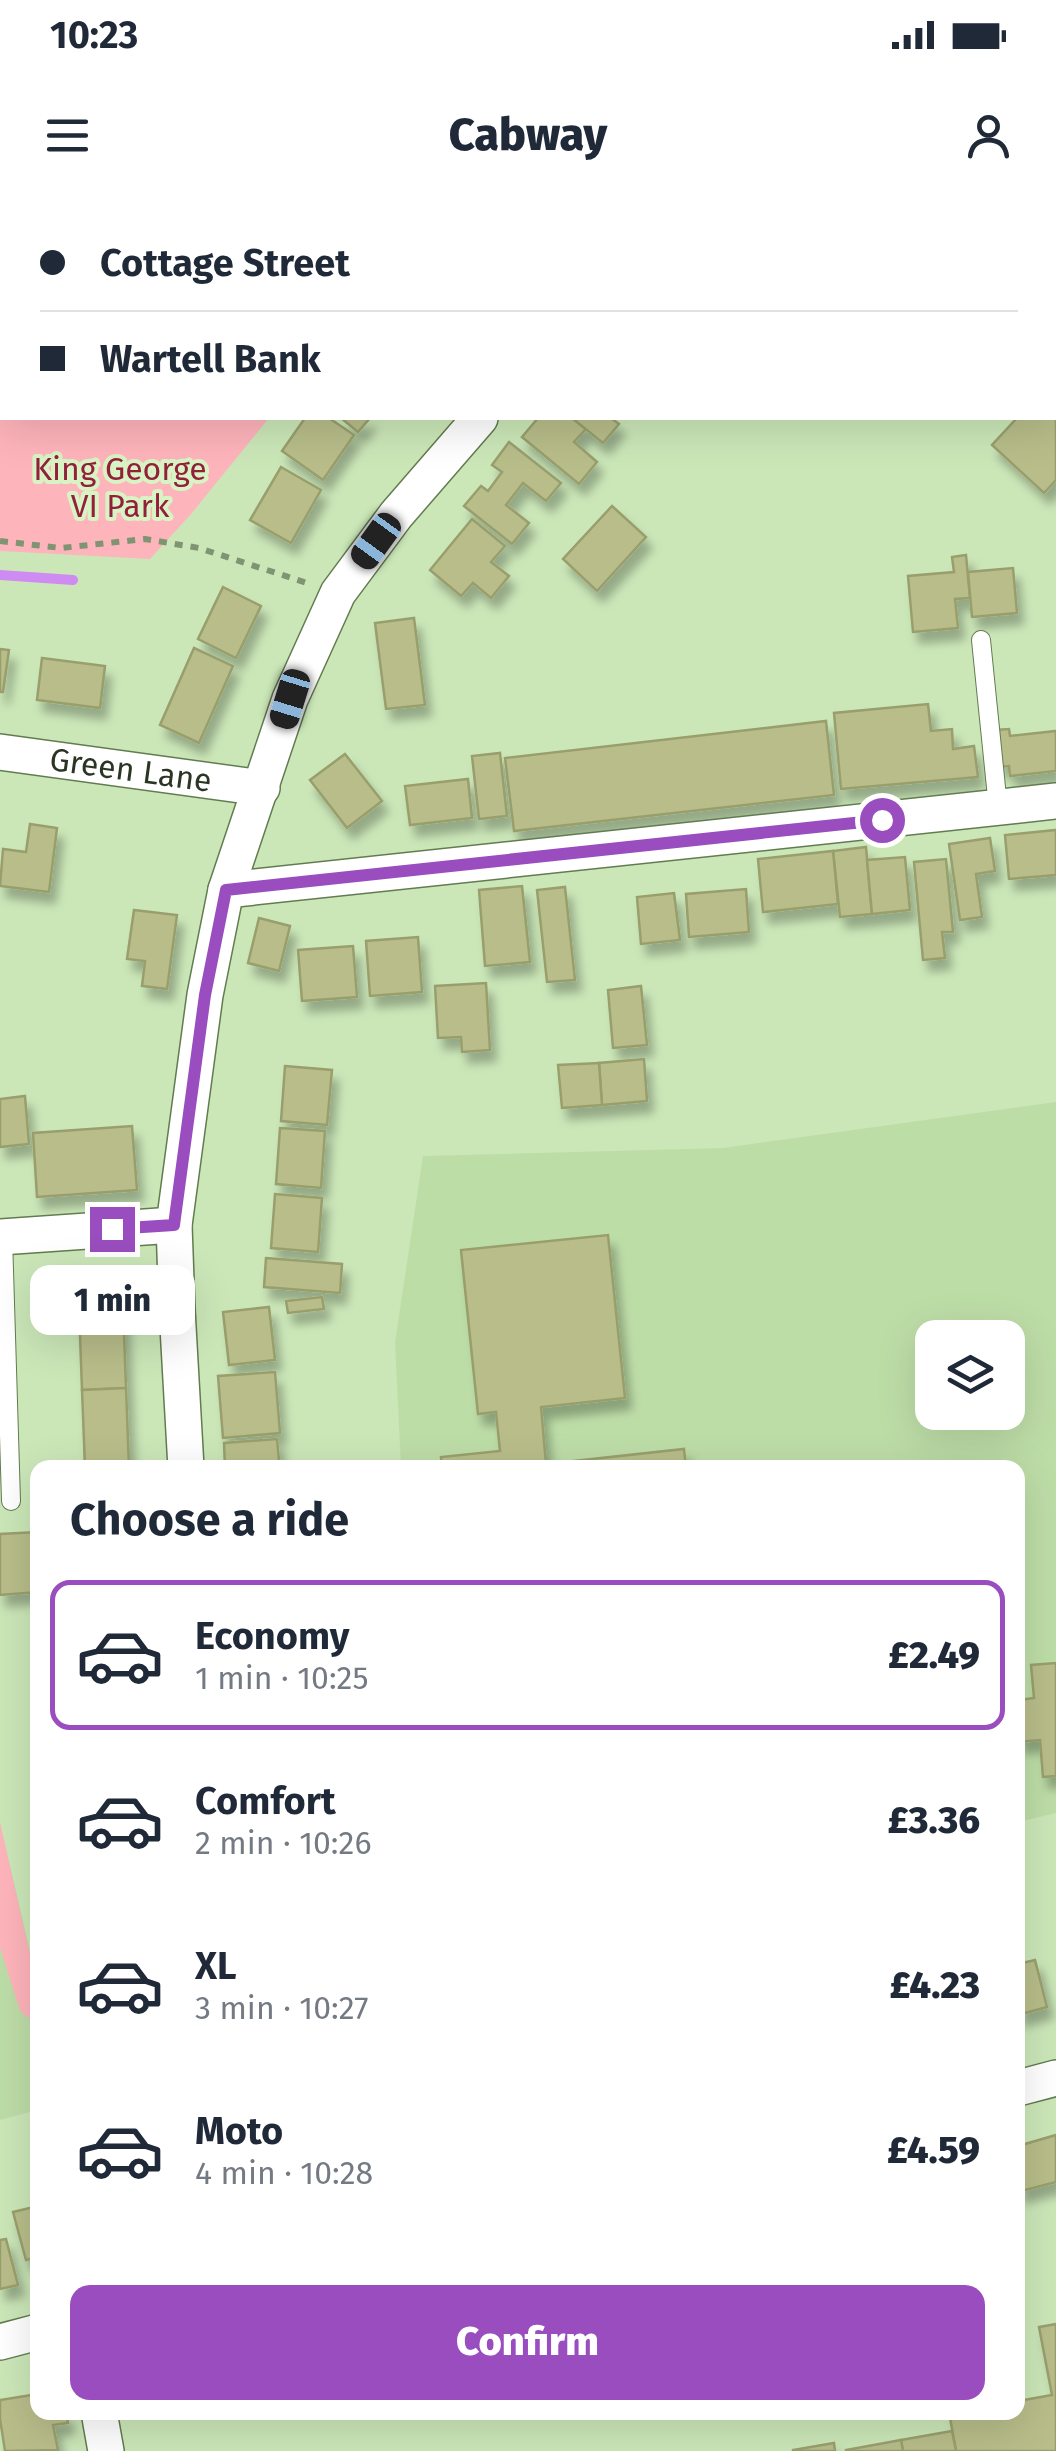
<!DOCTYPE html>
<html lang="en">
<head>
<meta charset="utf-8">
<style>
	:root { --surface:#fff; --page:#f2f2f3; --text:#1f2937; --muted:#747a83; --line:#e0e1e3; --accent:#994dbe }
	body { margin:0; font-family:"Fira Sans",sans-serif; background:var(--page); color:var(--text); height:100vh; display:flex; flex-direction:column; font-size:38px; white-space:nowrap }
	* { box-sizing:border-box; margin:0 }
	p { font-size:32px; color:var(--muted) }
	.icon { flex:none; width:55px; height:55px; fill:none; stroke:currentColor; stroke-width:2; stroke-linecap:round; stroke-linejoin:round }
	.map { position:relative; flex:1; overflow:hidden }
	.panel { position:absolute; left:30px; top:1260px; width:995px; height:960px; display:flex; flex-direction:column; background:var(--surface); border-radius:20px; box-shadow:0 10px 40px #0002 }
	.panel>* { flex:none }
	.banner { position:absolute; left:0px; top:0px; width:1058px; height:220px; box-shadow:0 10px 40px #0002; display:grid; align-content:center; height:220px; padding:0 40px; background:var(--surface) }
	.fabs { position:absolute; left:915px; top:1120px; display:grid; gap:20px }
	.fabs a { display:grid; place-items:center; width:110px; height:110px; border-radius:20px; background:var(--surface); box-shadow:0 10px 40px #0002; font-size:50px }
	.end { position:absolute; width:45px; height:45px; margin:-22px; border:12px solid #994dbe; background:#fff; box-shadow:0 0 0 5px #fff }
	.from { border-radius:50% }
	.bubble { position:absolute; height:70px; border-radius:20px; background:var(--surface); box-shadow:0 10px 40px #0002; font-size:32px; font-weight:800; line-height:70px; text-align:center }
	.car { position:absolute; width:30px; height:60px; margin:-30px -15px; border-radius:12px; box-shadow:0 0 8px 2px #0007; background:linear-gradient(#222 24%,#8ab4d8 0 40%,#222 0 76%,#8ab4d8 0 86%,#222 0) }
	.banner b { display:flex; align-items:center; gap:35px; height:95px; font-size:38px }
	.banner b+b { border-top:2px solid var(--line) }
	.banner i { width:25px; height:25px; background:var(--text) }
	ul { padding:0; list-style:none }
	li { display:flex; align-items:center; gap:30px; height:150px; margin:0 20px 15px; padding:0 20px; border:5px solid transparent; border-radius:20px }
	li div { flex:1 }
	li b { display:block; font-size:38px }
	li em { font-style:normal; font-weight:800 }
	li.selected { border-color:var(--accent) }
	li>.icon { width:90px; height:90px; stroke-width:1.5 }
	h2 { padding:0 40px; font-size:45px; line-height:120px }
	.button { display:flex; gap:20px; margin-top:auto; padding:20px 40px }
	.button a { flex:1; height:115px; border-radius:20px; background:var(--accent); color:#fff; font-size:40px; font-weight:800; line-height:115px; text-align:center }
	.status { display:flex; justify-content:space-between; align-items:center; height:70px; padding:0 50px; background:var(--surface); direction:ltr }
	.status svg { height:28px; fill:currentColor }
	header { display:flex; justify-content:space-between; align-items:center; height:130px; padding:0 40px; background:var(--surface); font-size:45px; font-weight:800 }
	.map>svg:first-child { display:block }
	.built { fill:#bddda7; fill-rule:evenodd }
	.green { fill:#feb4bb }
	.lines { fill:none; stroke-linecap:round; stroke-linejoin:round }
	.stream { stroke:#ce8bf1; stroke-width:10 }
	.building { fill:#b8bd8a; stroke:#999f6c; stroke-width:2.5; filter:url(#shadow) }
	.service-casing { stroke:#627b50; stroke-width:20 }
	.minor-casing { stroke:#627b50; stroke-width:38 }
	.path { stroke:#809473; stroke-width:6; stroke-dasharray:8 8; stroke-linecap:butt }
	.service { stroke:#fff; stroke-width:18 }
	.minor { stroke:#fff; stroke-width:35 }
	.route { stroke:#994dbe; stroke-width:12 }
	.labels { text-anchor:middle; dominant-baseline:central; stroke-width:8; stroke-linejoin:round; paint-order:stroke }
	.park-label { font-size:32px; fill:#93203b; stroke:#d8f4c5 }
	.street-label { font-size:32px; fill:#2a3523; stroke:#d8f4c5 }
</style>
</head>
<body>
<div class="status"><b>10:23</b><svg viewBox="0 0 49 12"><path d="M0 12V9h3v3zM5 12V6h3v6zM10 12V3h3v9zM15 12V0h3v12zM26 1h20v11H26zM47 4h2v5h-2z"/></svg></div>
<header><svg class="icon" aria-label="menu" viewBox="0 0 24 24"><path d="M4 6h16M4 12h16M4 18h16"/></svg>Cabway<svg class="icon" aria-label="person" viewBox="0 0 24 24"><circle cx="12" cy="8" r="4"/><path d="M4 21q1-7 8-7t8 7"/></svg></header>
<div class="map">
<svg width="1056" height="2251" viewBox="0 0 1056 2251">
	<defs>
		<filter id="shadow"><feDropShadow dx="6" dy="11" stdDeviation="5" flood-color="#0004"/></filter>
	</defs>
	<rect width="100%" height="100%" fill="#cbe7b8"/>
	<g class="built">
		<path d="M1056 902V1613L1018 1622V1268H401L395 1142 423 956 723 948ZM932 1138H1008V1212H932Z"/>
		<polygon points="0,1623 38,1785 37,1910 0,1920"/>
	</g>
	<g class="green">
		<polygon points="0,0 356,0 356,2 2,2 2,218 269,218 191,314 150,359 0,351"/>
		<polygon points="0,1623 37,1785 37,1825 20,1811 0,1747"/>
	</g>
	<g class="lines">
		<polyline class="stream" points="0,375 73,380"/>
	</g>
	<g class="building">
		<polygon points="494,0 569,0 571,2 492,2"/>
		<polygon points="1056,177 1056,280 1044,293 992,245 1017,218 1055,218"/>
		<polygon points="305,218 329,218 354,235 323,280 282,251"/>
		<polygon points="341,218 370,218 358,232"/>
		<polygon points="538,218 572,218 586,229 574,242 597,262 579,284 522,237"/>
		<polygon points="572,218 611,218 619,224 603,243"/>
		<polygon points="509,242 561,283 546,301 523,283 506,305 529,323 512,344 464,306 481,286 488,291 502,272 492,265"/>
		<polygon points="281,267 321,290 291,343 250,320"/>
		<polygon points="612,306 646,337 597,391 563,359"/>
		<polygon points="472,319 505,346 491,362 509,376 491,398 473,383 461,396 430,370"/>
		<polygon points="966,355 970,398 955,399 958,428 913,432 908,376 954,372 952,357"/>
		<polygon points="1013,368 1017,413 972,417 968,372"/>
		<polygon points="223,387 261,406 236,458 198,439"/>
		<polygon points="414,418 425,505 386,509 375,423"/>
		<polygon points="194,448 233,466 199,543 160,525"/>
		<polygon points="0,449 9,450 3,492 0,492"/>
		<polygon points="42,458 105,466 100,508 37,500"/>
		<polygon points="928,504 931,531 952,529 953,549 974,546 978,577 841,589 834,513"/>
		<polygon points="826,521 834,595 514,631 505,558"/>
		<polygon points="1009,529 1010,536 1056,531 1056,571 1010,576 1009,566 999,567 995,530"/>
		<polygon points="500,553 507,616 479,619 472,556"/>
		<polygon points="345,554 382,601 347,628 310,580"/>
		<polygon points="468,579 472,618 410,625 405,586"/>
		<polygon points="30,624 57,628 49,692 0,686 3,649 26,652"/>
		<polygon points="1056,630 1056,675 1009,679 1005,635"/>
		<polygon points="990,638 995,671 976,674 982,717 960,720 949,644"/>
		<polygon points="866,647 872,714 840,717 833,651"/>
		<polygon points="833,651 838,704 763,712 758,659"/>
		<polygon points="905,657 910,710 872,714 867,660"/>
		<polygon points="946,659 953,732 942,732 945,758 923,760 914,662"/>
		<polygon points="522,686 530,762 485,766 479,690"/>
		<polygon points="565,687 575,780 547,782 537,690"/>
		<polygon points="746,689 749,732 689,737 686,694"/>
		<polygon points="674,693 680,740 641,744 637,697"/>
		<polygon points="134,710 177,715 167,789 142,786 145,761 127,759"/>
		<polygon points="259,718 290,726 279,771 248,763"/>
		<polygon points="418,737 422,792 370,796 366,741"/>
		<polygon points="353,746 357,797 302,801 298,750"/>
		<polygon points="486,783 490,850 462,852 461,837 438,838 435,786"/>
		<polygon points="641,786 647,845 613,848 608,790"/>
		<polygon points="644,859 647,901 602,905 599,863"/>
		<polygon points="599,863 602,905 562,908 558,865"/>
		<polygon points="285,866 332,870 327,925 281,921"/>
		<polygon points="25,896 29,944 0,947 0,899"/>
		<polygon points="132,926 137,990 37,997 33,933"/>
		<polygon points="280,928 325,931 321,988 276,984"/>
		<polygon points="275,994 322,998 318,1052 271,1048"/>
		<polygon points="608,1035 625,1198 541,1207 546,1264 684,1249 686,1268 442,1268 441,1257 500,1251 496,1212 478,1214 461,1050"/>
		<polygon points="266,1058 342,1064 340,1093 264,1087"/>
		<polygon points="322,1097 324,1109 288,1113 286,1101"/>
		<polygon points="123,1106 126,1188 82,1190 79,1108"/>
		<polygon points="269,1107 275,1160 229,1165 223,1112"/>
		<polygon points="275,1172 280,1233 223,1238 218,1176"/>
		<polygon points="126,1188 129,1268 85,1268 82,1190"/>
		<polygon points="277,1239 279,1261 263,1262 263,1268 225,1268 224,1243"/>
		<polygon points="38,1332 38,1392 0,1395 0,1334"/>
		<polygon points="1056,1463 1056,1576 1043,1577 1040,1540 1018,1542 1018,1500 1034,1498 1031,1465"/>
		<polygon points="1035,1760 1047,1807 1018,1815 1018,1764"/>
		<polygon points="1056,1935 1056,1982 1018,1992 1018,1946"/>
		<polygon points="38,2006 38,2057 26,2060 13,2012"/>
		<polygon points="6,2039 18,2085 0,2089 0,2040"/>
		<polygon points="1056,2124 1056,2251 956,2251 949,2212 1018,2212 1018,2201 1052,2195 1039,2127"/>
		<polygon points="38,2194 38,2212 66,2212 68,2223 53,2225 58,2250 5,2251 0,2219 0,2200"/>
		<polygon points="952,2231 956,2251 903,2251 901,2240"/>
		<polygon points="901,2240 903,2251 846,2251 846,2250"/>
		<polygon points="834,2243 835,2251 793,2251 793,2250"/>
	</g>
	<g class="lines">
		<defs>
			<g id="service">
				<polyline points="981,440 998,607"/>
				<polyline points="3,1037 11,1301"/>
			</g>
			<g id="minor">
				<polyline points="667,2 669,0"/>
				<path id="s1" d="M0 552 262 588"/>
				<polyline points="226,690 1056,601"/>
				<polyline points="0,1037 174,1025"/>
				<polyline points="186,1268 177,1109 174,1025 205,795 226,690 290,499 338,393 396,315 480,218"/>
				<polyline points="1018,1888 1056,1878"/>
				<polyline points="0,2142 38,2132"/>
				<polyline points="99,2212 106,2251"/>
			</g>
		</defs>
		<use href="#service" class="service-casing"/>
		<use href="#minor" class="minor-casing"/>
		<polyline class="path" points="0,341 61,348 145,339 199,348 307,383"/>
		<use href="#service" class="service"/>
		<use href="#minor" class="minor"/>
	</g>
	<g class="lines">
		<polyline class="route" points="112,1029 174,1025 205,795 226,690 882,620"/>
	</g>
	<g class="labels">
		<g class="park-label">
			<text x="120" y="269">King George<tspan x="120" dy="37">VI Park</tspan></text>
		</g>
		<g class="street-label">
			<text stroke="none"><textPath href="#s1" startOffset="132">Green Lane</textPath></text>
		</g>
	</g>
</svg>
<div class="fabs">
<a><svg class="icon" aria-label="layers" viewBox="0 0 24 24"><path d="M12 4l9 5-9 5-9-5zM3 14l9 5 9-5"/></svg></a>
</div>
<i class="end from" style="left:882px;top:620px"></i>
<i class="end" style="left:112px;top:1029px"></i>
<div class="bubble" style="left:30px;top:1065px;width:165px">1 min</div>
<i class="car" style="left:376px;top:341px;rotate:216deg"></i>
<i class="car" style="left:290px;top:499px;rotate:197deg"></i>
<div class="banner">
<b><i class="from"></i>Cottage Street</b>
<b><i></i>Wartell Bank</b>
</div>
<section class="panel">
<h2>Choose a ride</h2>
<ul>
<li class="selected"><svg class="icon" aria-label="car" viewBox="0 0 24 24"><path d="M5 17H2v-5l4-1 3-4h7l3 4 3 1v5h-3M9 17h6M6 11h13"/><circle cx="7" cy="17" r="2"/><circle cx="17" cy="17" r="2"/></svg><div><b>Economy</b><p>1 min · 10:25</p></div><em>£2.49</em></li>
<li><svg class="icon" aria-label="car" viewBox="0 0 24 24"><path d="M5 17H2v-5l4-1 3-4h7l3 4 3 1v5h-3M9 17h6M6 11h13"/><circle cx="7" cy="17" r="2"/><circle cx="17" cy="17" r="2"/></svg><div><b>Comfort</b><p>2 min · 10:26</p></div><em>£3.36</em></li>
<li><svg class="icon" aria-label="car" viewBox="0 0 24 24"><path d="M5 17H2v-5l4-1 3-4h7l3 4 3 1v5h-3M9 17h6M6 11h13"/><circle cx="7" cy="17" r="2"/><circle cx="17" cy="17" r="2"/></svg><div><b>XL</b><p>3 min · 10:27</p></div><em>£4.23</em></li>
<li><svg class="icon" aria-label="car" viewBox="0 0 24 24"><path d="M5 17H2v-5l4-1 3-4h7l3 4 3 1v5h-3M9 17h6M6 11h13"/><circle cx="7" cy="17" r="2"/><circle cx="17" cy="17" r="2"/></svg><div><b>Moto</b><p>4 min · 10:28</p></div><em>£4.59</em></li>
</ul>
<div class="button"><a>Confirm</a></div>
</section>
</div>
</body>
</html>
